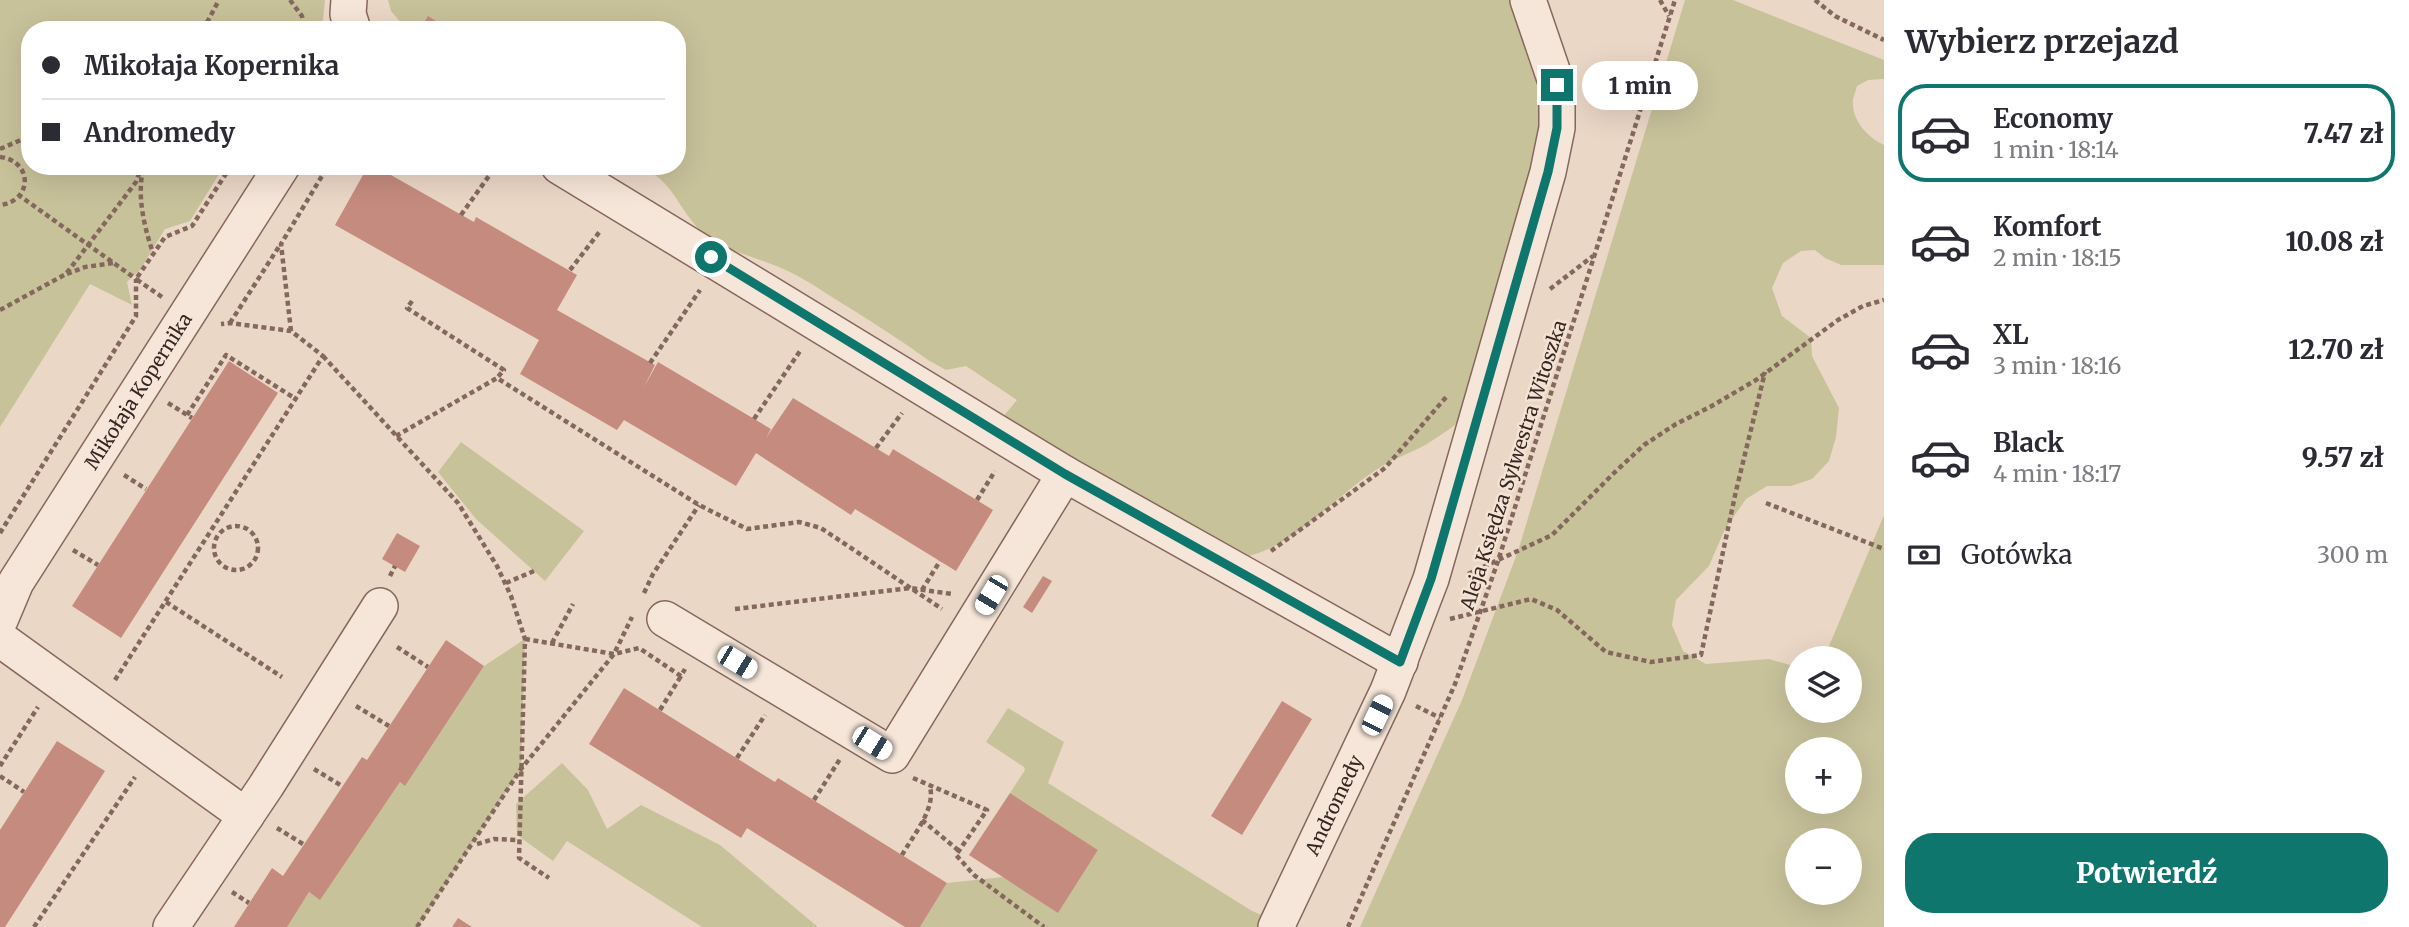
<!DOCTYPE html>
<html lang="pl">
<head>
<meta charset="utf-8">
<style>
	:root { --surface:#fff; --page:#f2f2f3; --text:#2b2b33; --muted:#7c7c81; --line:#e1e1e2; --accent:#0f766e }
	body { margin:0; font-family:Merriweather,serif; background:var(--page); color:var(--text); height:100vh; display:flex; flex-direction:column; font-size:26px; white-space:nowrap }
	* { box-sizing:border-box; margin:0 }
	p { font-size:23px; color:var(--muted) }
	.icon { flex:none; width:38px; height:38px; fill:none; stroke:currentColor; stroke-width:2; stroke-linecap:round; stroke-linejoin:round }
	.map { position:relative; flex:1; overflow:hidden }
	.sheet { display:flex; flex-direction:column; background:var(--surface); width:525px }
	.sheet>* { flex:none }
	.banner { position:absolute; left:21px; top:21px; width:665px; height:154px; border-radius:28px; box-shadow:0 7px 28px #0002; display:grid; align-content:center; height:154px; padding:0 21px; background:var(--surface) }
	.controls { position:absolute; left:1785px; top:646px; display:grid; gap:14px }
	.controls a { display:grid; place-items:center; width:77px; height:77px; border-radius:50%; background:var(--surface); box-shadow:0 7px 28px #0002; font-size:35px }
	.end { position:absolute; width:32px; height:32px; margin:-16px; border:9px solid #0f766e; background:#fff; box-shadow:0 0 0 4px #fff }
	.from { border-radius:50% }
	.bubble { position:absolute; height:49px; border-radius:24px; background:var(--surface); box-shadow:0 7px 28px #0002; font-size:23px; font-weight:800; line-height:49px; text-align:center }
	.car { position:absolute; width:21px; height:42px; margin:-21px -10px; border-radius:9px; box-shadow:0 0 5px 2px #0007; background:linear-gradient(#fff 24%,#345 0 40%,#fff 0 76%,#345 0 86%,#fff 0) }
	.banner b { display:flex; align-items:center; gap:24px; height:66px; font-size:26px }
	.banner b+b { border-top:2px solid var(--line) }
	.banner i { width:18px; height:18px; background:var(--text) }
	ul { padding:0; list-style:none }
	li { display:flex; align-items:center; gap:21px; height:98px; margin:0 14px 10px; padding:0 7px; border:4px solid transparent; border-radius:28px }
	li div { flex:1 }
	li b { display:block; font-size:26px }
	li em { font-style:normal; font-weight:800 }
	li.selected { border-color:var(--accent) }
	li>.icon { width:63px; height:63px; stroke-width:1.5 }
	h2 { padding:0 21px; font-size:32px; line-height:84px }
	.pay { display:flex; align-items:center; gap:18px; height:77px; padding:0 21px; font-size:26px }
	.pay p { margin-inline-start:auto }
	.cta { display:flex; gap:14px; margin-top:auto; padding:14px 21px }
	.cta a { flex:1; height:80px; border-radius:28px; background:var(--accent); color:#fff; font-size:28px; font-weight:800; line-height:80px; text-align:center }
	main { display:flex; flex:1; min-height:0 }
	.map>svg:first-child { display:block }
	.green { fill:#c8c29b; fill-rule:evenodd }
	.building { fill:#c68b7f }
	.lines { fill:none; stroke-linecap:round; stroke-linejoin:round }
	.street-casing { stroke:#85685d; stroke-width:38 }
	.path { stroke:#85685d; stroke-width:4.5; stroke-dasharray:5 3.5; stroke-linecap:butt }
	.street { stroke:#f6e6d9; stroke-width:35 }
	.route { stroke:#0f766e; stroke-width:9 }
	.labels { text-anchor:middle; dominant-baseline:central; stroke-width:5; stroke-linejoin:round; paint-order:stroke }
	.street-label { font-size:19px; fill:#362520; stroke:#f3e3d5 }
</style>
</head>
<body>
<main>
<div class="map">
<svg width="1884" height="927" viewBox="0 0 1884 927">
	<rect width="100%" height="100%" fill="#ebd7c6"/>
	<g class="green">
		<polygon points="0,0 325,0 322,30 30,30 30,166 224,166 190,221 165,229 140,270 127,282 132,305 90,284 0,427"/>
		<path d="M388 0H1528L1557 85 1467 416C1454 426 1441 435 1427 444 1411 453 1394 458 1379 468 1330 499 1294 550 1235 559L1002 418 1017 400 966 366 946 370 928 360C902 341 875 324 848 307 828 295 809 281 788 271 761 258 732 254 706 235 677 213 675 176 635 166H677V30H451L429 17 420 30H407L391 11Z"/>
		<path d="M1685 0H1733L1884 60V79L1868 80 1857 86C1856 91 1852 99 1853 104 1853 122 1869 138 1884 145V265H1841L1825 258 1815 250 1801 251 1783 263 1772 288 1782 316 1811 338 1812 356 1839 408 1836 437 1829 461 1812 479 1791 486H1767L1746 499 1725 529 1709 566 1676 600 1672 625 1683 651 1706 664 1769 659 1797 667V710H1850V658H1824L1884 515V927H1360L1462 700 1518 551ZM1797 749H1850V802H1797ZM1797 840H1850V892H1797Z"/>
		<polygon points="461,442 584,531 545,581 476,519 438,472"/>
		<polygon points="525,639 521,769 418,927 286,927 309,892 320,899 400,782 405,785 484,666"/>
		<polygon points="1008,708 1064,742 1048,783 1252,911 1269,918 1264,927 920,927 947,883 1003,877 1059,911 1098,850 1010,793 1025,770 1024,767 986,742"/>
		<polygon points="562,763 588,790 607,829 641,805 720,845 818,927 702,927 567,841 553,861 517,835 516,804"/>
	</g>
	<g class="building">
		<polygon points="428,16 451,30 420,30"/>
		<polygon points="368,166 375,166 474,222 476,217 577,275 557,310 655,365 644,387 658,362 771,429 766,438 793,398 889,456 893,449 993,510 956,571 855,509 851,515 756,453 736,486 624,420 617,430 520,374 539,340 335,225"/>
		<polygon points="229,361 278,393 121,638 72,606"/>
		<polygon points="397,533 420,546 405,572 382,559"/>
		<polygon points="1043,576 1052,581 1032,613 1023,607"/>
		<polygon points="446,640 484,666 405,786 400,782 320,900 309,892 287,927 234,927 272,868 283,876 362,757 367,760"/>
		<polygon points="624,688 775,782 778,778 947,883 920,927 905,927 747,828 741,838 589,744"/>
		<polygon points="1282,701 1312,719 1242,835 1211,816"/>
		<polygon points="57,741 105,771 5,927 0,927 0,830"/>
		<polygon points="1010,793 1098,850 1058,913 969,855"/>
		<polygon points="458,918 472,927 452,927"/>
	</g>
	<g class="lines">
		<defs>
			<g id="street">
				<polyline points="349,0 348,14 353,30"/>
				<polyline points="559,166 1065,474 1400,662"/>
				<polyline points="665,619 892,755 1065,474"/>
				<path id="s1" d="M0 620 16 582 282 166"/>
				<polyline points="0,639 246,816"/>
				<polyline points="171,927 266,786 380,606"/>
				<path id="s2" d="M1276 927 1388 691 1431 579 1548 172 1557 128V85L1528 0"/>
			</g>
		</defs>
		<use href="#street" class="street-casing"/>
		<g class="path">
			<polyline points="290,0 302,16 305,30"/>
			<polyline points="1660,0 1669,16"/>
			<polyline points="1815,0 1835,16 1884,40"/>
			<polyline points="204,28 214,30"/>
			<polyline points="203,30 219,0"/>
			<polyline points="0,149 30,136"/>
			<path d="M0 157C33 161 33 201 0 205"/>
			<path d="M143 169C137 197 144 226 153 253"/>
			<polyline points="461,215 496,166"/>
			<polyline points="570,270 601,230"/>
			<polyline points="67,274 85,267 113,263"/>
			<polyline points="1550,289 1593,256"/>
			<polyline points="162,297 136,279 165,237 192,226 231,166"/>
			<polyline points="412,301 407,308 504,370 497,378"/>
			<polyline points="0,310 66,274 136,182 142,166"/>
			<polyline points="230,323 280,245"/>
			<polyline points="291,331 281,244 328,166"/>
			<polyline points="323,356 458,503 497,566 511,596 525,639 519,858 549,878"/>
			<polyline points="650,363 700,290"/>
			<polyline points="168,403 192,418"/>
			<polyline points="187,415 226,355 296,399"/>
			<polyline points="754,419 800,351"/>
			<polyline points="396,436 497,378 699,505 747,529 799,522 821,528 942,609"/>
			<polyline points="876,448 902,413"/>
			<polyline points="124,475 146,489"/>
			<polyline points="977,500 995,471"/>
			<polyline points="1766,503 1884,549"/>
			<circle cx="236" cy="548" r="22"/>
			<polyline points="0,533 136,316 136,279 20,196"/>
			<polyline points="73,550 98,565"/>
			<polyline points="1271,551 1385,468 1447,396"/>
			<polyline points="1468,574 1552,535 1615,472 1644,445 1676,424 1710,407 1756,380 1838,320 1863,306 1884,300"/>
			<polyline points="390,576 395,566"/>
			<polyline points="506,583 534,571"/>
			<polyline points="922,590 940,561"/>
			<polyline points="644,593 653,574 699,505"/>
			<polyline points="166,602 282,677"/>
			<polyline points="735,609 910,588 952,594"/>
			<polyline points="1450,619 1531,599 1557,610 1606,652 1651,662 1701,655 1736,491 1765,372"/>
			<polyline points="525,639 614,654 639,648 681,676 685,669"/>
			<polyline points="552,643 573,604"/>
			<polyline points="397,647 428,667"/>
			<polyline points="115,680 323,356 291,331 230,323 221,324"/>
			<polyline points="356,706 389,726"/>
			<polyline points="1416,706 1440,718"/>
			<polyline points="660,710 681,676"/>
			<polyline points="737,758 765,715"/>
			<polyline points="0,766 38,707"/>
			<polyline points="314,769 342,786"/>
			<polyline points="0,776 24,792"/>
			<polyline points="913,778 987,810 956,855 974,875 1044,927"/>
			<polyline points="814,800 840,759"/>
			<polyline points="922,820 959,851"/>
			<polyline points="277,828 303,844"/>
			<polyline points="477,844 494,839 517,840"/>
			<path d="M902 855C912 837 936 809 930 787"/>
			<polyline points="232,892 249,903"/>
			<polyline points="34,927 135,777"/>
			<polyline points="417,927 521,769 614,654 632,617"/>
			<polyline points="1348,927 1455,684 1498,561 1675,0"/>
		</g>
		<use href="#street" class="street"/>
	</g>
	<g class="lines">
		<polyline class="route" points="711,257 1065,474 1400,662 1431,579 1548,172 1557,128 1557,85"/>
	</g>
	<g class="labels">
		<g class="street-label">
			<text stroke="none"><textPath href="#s1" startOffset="268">Mikołaja Kopernika</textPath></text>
			<text transform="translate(1513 465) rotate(-72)">Aleja Księdza Sylwestra Witoszka</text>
			<text stroke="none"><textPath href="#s2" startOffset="135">Andromedy</textPath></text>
		</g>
	</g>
</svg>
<div class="controls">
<a><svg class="icon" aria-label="layers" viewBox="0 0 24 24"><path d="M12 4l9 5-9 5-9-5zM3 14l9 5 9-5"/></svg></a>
<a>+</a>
<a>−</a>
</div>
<i class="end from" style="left:711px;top:257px"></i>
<i class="end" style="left:1557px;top:85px"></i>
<div class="bubble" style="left:1582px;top:61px;width:116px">1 min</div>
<i class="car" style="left:991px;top:595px;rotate:211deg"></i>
<i class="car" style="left:737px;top:662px;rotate:121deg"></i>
<i class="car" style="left:1377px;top:715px;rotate:26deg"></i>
<i class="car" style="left:872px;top:743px;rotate:122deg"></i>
<div class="banner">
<b><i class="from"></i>Mikołaja Kopernika</b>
<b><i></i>Andromedy</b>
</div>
</div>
<section class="sheet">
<h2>Wybierz przejazd</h2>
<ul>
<li class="selected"><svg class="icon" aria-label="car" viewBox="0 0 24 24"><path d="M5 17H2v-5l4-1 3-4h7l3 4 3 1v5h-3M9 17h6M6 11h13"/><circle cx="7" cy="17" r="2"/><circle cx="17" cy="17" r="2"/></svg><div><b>Economy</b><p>1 min · 18:14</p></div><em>7.47 zł</em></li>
<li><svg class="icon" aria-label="car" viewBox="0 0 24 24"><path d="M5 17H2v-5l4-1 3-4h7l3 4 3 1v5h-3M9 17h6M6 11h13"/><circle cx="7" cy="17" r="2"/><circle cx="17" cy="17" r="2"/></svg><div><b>Komfort</b><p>2 min · 18:15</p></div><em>10.08 zł</em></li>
<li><svg class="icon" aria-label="car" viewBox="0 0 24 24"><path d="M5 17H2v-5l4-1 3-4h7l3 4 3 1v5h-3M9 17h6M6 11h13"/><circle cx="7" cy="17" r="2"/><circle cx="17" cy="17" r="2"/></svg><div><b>XL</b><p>3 min · 18:16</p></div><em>12.70 zł</em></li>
<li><svg class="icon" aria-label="car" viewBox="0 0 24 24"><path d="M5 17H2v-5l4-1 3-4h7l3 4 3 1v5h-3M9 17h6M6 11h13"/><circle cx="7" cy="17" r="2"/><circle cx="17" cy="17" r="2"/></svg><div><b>Black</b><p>4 min · 18:17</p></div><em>9.57 zł</em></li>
</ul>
<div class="pay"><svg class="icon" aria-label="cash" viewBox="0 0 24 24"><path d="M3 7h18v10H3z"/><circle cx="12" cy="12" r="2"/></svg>Gotówka<p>300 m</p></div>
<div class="cta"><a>Potwierdź</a></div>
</section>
</main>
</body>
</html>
